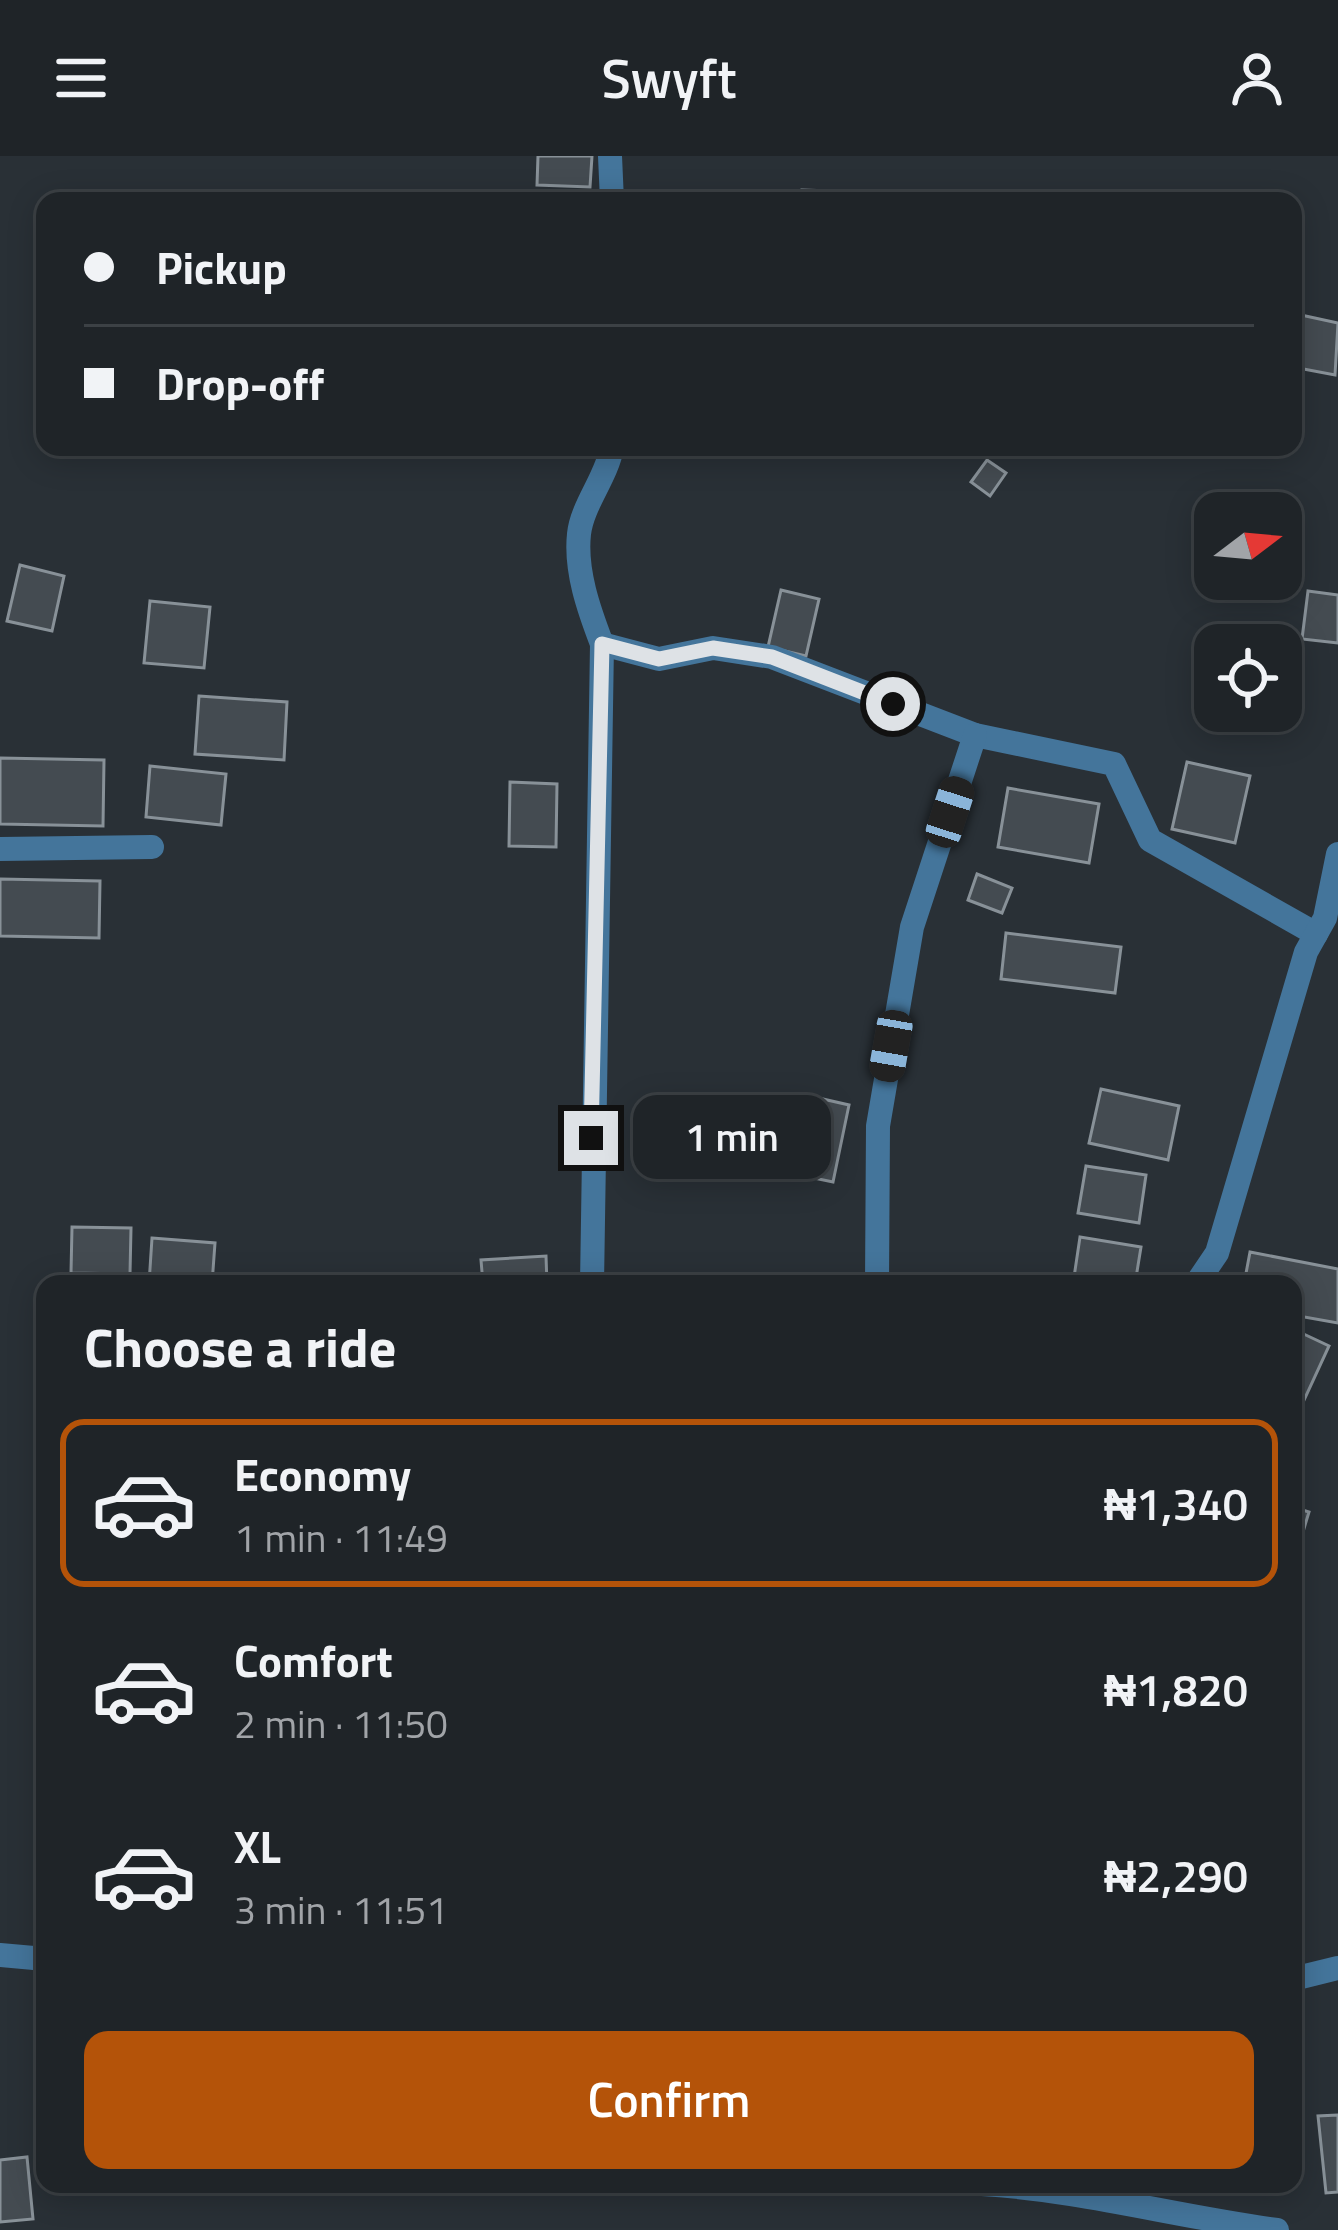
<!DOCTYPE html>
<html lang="en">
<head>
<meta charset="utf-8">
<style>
	:root { --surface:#1f2428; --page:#272c30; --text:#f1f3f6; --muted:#a1a4a8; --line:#3c4145; --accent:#b45309 }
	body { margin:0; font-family:"Titillium Web",sans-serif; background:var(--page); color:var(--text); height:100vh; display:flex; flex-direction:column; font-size:45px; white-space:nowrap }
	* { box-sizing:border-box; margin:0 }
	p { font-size:39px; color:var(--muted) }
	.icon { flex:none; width:66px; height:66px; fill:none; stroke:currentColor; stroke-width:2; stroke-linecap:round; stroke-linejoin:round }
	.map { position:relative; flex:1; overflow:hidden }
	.sheet { position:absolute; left:36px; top:1119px; width:1266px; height:918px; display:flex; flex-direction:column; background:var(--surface); border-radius:24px; box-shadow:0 6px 30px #0003,0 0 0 3px var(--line) }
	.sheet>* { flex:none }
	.banner { position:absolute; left:36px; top:36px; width:1266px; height:264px; border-radius:24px; box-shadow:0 6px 30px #0003,0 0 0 3px var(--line); display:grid; align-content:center; height:264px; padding:0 48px; background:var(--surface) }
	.needle { width:78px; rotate:74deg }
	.controls { position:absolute; left:1194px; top:336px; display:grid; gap:24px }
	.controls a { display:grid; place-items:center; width:108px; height:108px; border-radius:24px; background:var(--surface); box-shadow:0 6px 30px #0003,0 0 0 3px var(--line); font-size:60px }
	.end { position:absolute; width:54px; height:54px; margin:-27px; border:15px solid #dee2e6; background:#111; box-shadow:0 0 0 6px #111 }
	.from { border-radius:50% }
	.bubble { position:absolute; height:84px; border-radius:24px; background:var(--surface); box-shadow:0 6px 30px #0003,0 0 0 3px var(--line); font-size:39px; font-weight:600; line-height:84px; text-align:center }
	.car { position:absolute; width:36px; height:72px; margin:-36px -18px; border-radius:15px; box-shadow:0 0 9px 3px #0007; background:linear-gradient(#222 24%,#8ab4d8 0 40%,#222 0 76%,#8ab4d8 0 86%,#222 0) }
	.banner b { display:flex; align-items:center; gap:42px; height:114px; font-size:45px }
	.banner b+b { border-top:3px solid var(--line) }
	.banner i { width:30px; height:30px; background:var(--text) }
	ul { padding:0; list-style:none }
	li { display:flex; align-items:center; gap:36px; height:168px; margin:0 24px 18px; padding:0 24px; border:6px solid transparent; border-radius:24px }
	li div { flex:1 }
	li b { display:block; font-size:45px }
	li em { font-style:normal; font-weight:600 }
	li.current { border-color:var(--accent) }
	li>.icon { width:108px; height:108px; stroke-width:1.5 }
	h2 { padding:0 48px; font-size:54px; line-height:144px }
	.cta { display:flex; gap:24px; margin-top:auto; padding:24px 48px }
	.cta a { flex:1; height:138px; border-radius:24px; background:var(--accent); color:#fff; font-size:48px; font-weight:600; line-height:138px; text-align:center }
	header { display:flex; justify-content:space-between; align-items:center; height:156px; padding:0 48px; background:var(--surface); font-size:54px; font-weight:600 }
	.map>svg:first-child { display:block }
	.building { fill:#444b51; stroke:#889198; stroke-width:3 }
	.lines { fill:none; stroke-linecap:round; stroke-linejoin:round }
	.minor { stroke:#44759b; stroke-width:24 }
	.route { stroke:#dee2e6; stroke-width:15 }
</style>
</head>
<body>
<header><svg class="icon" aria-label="menu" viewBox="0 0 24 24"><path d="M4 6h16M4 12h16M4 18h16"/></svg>Swyft<svg class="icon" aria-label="person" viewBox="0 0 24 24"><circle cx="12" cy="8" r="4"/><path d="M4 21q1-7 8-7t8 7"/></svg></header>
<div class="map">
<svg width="1338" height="2074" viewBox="0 0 1338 2074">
	<rect width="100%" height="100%" fill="#293036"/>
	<g class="building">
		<polygon points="538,0 592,0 590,31 537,29"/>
		<polygon points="802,34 860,36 859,45 802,45"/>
		<polygon points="1301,159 1338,167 1335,219 1293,211"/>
		<polygon points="987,304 1006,317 990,340 971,326"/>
		<polygon points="20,409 64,420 52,475 7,465"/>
		<polygon points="781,434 819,443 806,500 768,491"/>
		<polygon points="1308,435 1338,439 1338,487 1302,483"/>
		<polygon points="150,445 210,451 204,512 144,507"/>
		<polygon points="199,540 287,546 284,604 195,598"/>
		<polygon points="0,602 104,604 103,670 0,668"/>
		<polygon points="1187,606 1250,620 1235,687 1172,673"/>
		<polygon points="150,610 226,618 221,669 146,661"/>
		<polygon points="510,626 557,628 556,691 509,690"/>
		<polygon points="1008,632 1099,648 1089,707 998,691"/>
		<polygon points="977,718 1012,732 1002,757 968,744"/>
		<polygon points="0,723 100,725 99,782 0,780"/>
		<polygon points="1006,777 1121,791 1115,837 1001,823"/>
		<polygon points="1101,933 1179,950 1168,1004 1089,987"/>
		<polygon points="801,938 849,949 833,1026 785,1016"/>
		<polygon points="1086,1010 1146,1019 1139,1067 1078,1057"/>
		<polygon points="72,1071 131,1072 130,1118 71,1117"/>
		<polygon points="1080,1081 1141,1091 1135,1128 1073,1128"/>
		<polygon points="152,1082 215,1087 212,1128 149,1128"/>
		<polygon points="1250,1096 1338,1113 1338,1167 1293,1159 1293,1128 1244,1128"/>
		<polygon points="546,1100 547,1128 483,1128 481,1104"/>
		<polygon points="1293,1173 1329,1190 1300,1253 1293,1249"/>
		<polygon points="1293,1351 1309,1356 1293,1409"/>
		<rect x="40" y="1444" width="5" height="131"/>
		<polygon points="1338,1959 1338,2036 1326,2037 1318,1960"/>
		<polygon points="27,2001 33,2063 0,2066 0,2004"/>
	</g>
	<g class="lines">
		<g class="minor">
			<polyline points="610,0 612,45"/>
			<polyline points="602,488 659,503 713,492 772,501 975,579 1114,608 1150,684 1316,778"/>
			<polyline points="0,693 152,691"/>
			<path d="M592 1128 602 488C589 454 575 415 579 378 582 349 607 321 612 291"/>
			<polyline points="877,1128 878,970 912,771 975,579"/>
			<polyline points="1196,1128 1217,1097 1306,796 1325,762 1338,698"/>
			<polyline points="0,1799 45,1803"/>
			<polyline points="1293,1823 1338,1812"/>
			<path d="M982 2028C1082 2034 1178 2061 1277 2074"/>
		</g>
	</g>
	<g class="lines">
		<polyline class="route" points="591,982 602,488 659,503 713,492 772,501 893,548"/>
	</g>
</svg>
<div class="controls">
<a><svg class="needle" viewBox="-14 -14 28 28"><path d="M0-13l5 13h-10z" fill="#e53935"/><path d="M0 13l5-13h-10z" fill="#a1a4a8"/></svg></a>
<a><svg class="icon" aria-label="locate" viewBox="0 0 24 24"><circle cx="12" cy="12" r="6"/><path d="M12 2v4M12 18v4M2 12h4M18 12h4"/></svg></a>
</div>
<i class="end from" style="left:893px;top:548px"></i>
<i class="end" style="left:591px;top:982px"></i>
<div class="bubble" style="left:633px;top:939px;width:198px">1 min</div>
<i class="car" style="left:950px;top:656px;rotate:18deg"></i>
<i class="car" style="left:891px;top:890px;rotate:190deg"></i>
<div class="banner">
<b><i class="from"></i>Pickup</b>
<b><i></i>Drop-off</b>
</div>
<section class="sheet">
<h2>Choose a ride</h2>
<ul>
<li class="current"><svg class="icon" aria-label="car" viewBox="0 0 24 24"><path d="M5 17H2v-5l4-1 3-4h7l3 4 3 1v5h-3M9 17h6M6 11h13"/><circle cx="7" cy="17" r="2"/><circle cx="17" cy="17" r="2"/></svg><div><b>Economy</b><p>1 min · 11:49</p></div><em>₦1,340</em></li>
<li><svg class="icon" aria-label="car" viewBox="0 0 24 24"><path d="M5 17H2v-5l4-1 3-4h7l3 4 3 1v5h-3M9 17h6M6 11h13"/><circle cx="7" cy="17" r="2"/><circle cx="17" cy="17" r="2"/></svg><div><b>Comfort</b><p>2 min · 11:50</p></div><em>₦1,820</em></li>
<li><svg class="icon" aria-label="car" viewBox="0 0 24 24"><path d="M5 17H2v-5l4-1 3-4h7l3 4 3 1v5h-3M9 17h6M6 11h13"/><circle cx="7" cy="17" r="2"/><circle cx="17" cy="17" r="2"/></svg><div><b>XL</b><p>3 min · 11:51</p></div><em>₦2,290</em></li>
</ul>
<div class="cta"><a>Confirm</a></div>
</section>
</div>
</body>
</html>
